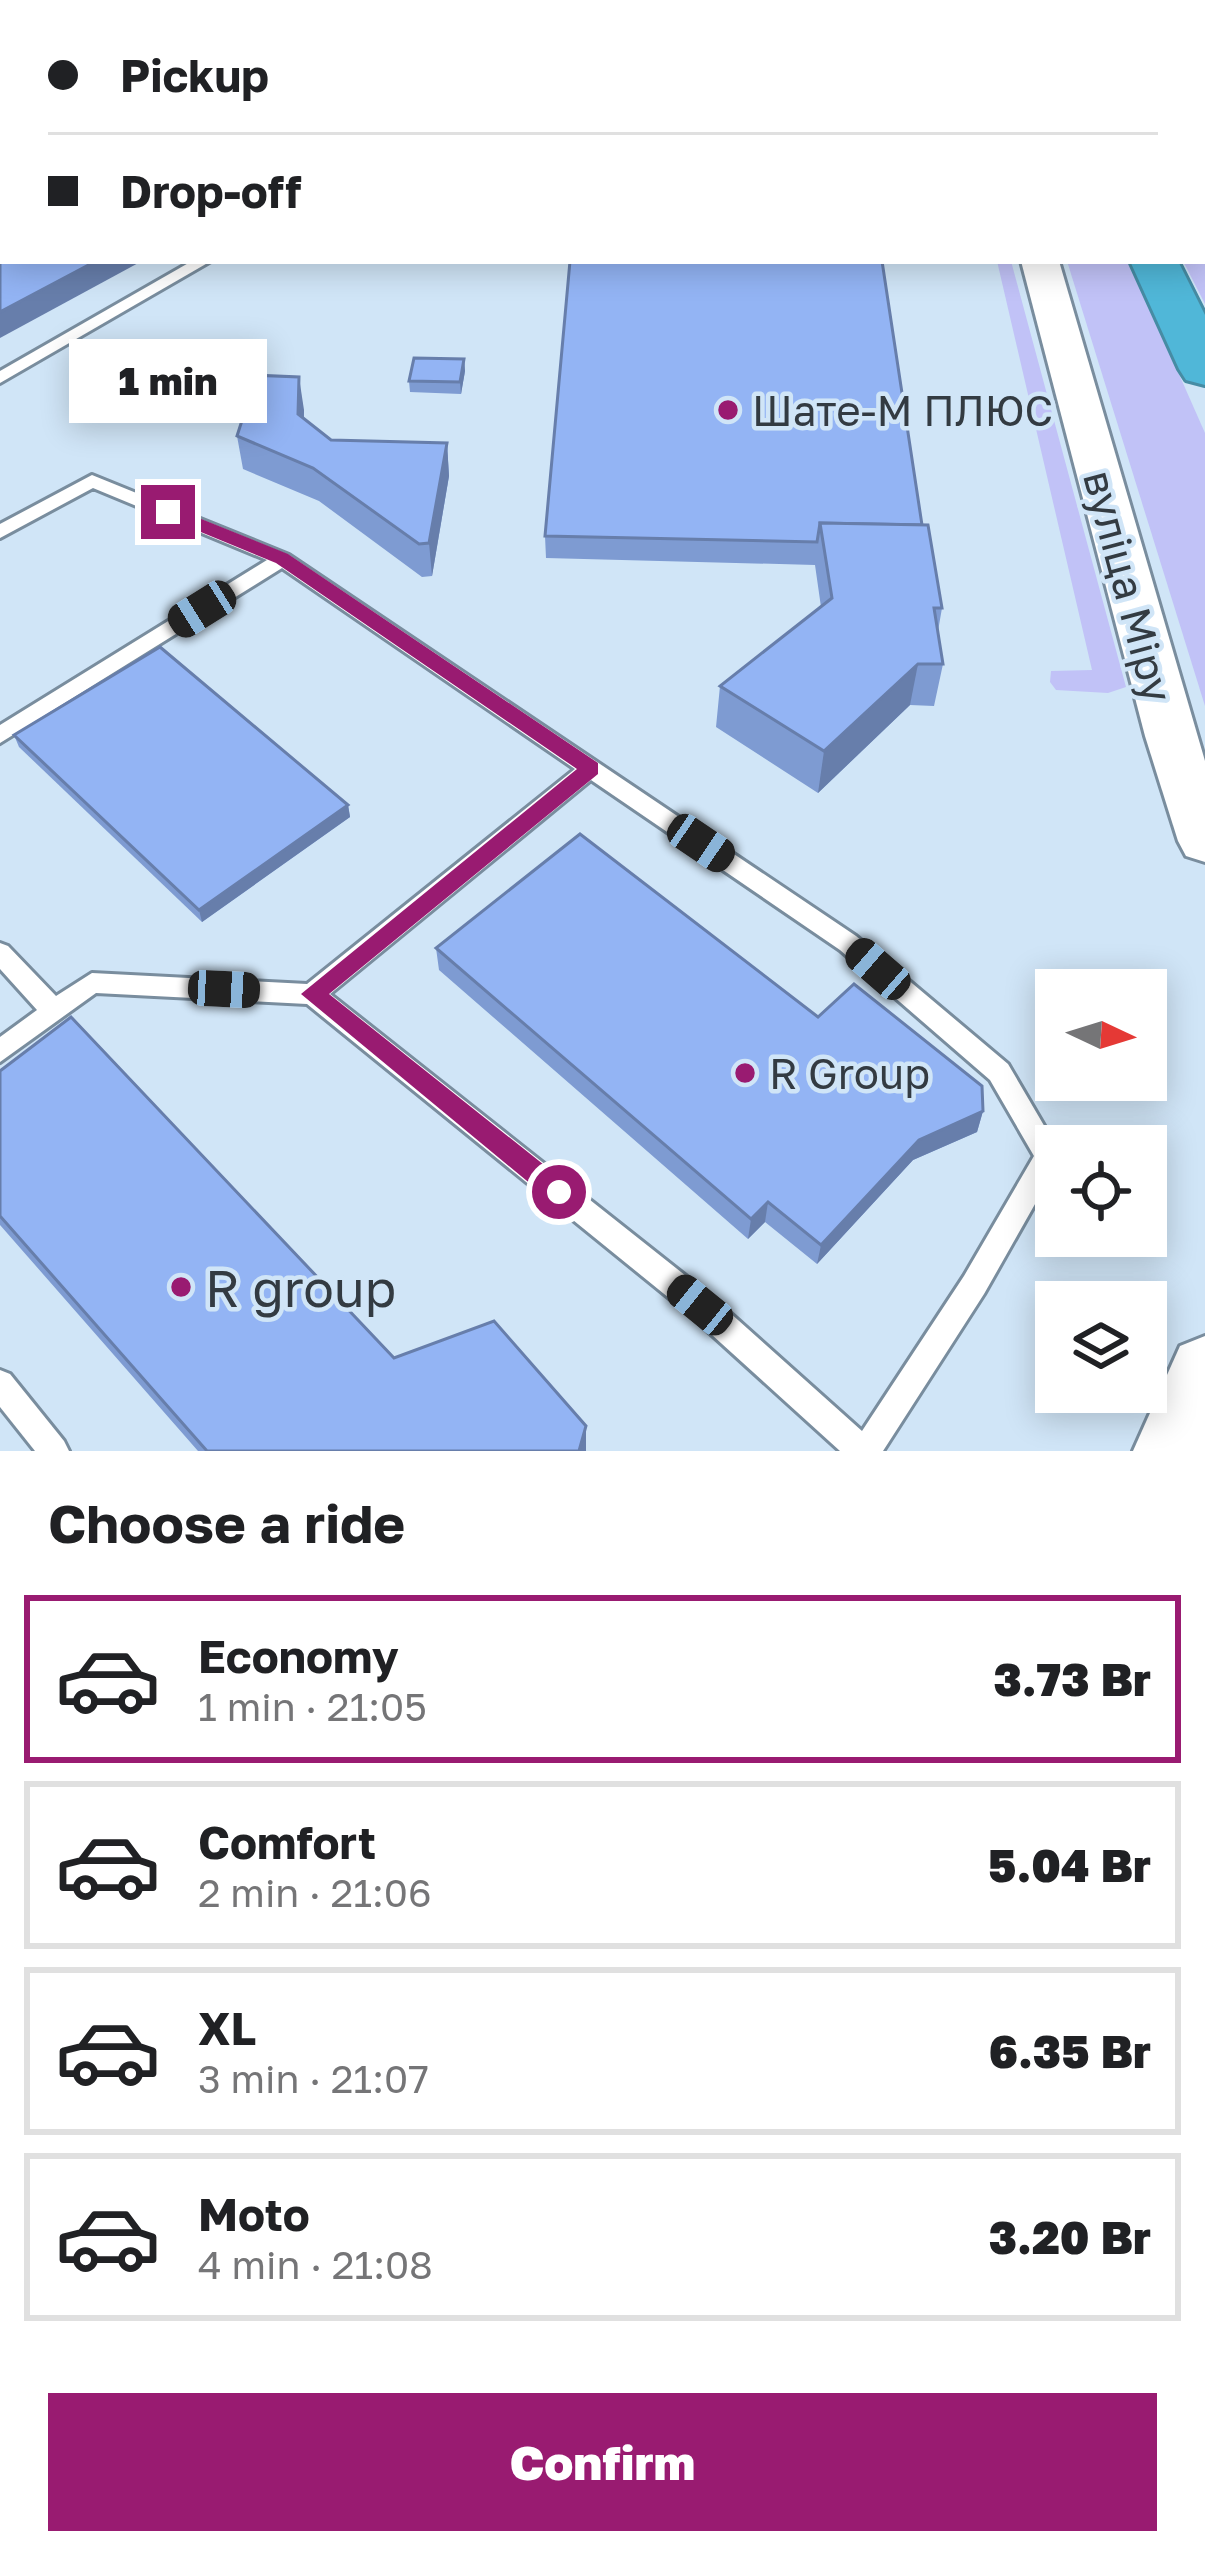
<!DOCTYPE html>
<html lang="en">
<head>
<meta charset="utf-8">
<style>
	:root { --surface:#fff; --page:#f6f6f6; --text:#202124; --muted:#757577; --line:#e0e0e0; --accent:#991b71 }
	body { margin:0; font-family:"Golos Text",sans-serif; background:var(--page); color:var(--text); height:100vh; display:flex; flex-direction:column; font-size:45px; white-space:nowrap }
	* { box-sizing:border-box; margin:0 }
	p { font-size:39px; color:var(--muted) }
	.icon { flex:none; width:66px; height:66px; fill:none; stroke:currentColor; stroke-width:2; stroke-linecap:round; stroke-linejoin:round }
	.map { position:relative; height:1451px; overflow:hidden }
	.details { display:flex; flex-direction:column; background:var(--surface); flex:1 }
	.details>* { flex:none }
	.guide { position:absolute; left:0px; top:0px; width:1206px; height:264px; box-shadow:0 6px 30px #0003; display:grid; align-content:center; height:264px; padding:0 48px; background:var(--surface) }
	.needle { width:78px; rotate:94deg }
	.tools { position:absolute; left:1035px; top:969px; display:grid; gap:24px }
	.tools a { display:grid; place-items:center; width:132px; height:132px; border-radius:0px; background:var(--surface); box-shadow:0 6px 30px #0003; font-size:60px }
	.end { position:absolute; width:54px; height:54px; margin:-27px; border:15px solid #991b71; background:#fff; box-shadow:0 0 0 6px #fff }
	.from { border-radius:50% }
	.bubble { position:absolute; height:84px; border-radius:0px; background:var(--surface); box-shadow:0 6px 30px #0003; font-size:39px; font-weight:800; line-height:84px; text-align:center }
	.car { position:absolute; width:36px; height:72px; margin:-36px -18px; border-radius:15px; box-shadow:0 0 9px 3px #0007; background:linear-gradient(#222 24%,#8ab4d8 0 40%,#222 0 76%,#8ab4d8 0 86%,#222 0) }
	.guide b { display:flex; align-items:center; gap:42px; height:114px; font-size:45px }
	.guide b+b { border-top:3px solid var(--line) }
	.guide i { width:30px; height:30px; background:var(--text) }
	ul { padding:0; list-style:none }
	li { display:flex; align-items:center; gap:36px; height:168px; margin:0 24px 18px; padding:0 24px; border:6px solid var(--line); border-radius:0px }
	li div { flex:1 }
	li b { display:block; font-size:45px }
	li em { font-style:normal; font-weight:800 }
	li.selected { border-color:var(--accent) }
	li>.icon { width:108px; height:108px; stroke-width:1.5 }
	h2 { padding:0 48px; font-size:54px; line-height:144px }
	.button { display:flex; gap:24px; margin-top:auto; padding:24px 48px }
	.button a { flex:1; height:138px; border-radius:0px; background:var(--accent); color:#fff; font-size:48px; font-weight:800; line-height:138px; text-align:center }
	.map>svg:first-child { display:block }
	.green { fill:#c1c2f7 }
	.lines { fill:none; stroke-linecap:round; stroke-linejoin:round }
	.service-casing { stroke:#798d9e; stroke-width:6 }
	.tertiary-casing { stroke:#798d9e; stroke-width:6 }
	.motorway-casing { stroke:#468ca4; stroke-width:6 }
	.service { fill:#fff; fill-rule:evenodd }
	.tertiary { fill:#fff; fill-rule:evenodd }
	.motorway { fill:#50b7d8; fill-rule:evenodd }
	.wall { fill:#7e9bd2 }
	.shaded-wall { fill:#677eab }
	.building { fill:#93b4f4; stroke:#677eab; stroke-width:3 }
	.route { fill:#991b71 }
	.poi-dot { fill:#991b71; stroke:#d0e5f7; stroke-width:4.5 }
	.labels { text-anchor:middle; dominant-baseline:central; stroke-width:9; stroke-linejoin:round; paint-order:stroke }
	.poi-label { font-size:42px; fill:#333b42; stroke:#d0e5f7; text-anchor:start }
	.street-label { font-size:42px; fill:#333b42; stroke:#d0e5f7 }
	.near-poi-label { font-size:51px; fill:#333b42; stroke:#d0e5f7; text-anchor:start }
</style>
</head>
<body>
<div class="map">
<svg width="1205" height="1451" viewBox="0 0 1205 1451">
	<rect width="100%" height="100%" fill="#d0e5f7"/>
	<g class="green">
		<polygon points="1079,0 1205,0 1205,304 1183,261 1203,261 1203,3"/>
		<polygon points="997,261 1011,261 1126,687 1108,693 1056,690 1050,682 1051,671 1092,670"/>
		<polygon points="1067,261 1129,261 1205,433 1205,706"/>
	</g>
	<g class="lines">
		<defs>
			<g id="service">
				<polygon points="21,0 38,0 41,3 24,3"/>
				<polygon points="873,0 885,0 886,3 874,3"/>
				<polygon points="901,0 913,0 915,3 903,3"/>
				<polygon points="3,59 3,68 0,69 0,60"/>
				<polygon points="192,261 211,261 0,383 0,371"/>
				<path d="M92 475 289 555 856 936 1008 1064 1056 1146V1167L984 1294 883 1451H840L690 1315 307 1004 96 993 0 1062V1037L37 1010 0 969V943L8 946 56 996 92 973 307 984 575 769 282 568 0 743V725L267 560 93 488 0 538V524ZM591 780 840 950 990 1080 1034 1156 964 1276 862 1431 710 1295 330 994Z"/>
				<polygon points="0,1370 10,1374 64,1441 69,1451 35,1451 0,1407"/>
			</g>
			<g id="tertiary">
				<polygon points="1021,261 1059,261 1205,761 1205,862 1186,856 1178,841 1145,736"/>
				<polygon points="1205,1336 1205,1451 1133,1451 1180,1346"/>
			</g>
			<g id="motorway">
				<polygon points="1042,0 1080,0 1082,3 1044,3"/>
				<polygon points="1130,261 1178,261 1205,315 1205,385 1186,380 1179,369"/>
			</g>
		</defs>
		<use href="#service" class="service-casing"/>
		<use href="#tertiary" class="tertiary-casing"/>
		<use href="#motorway" class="motorway-casing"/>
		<use href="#service" class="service"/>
		<use href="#tertiary" class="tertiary"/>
		<use href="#motorway" class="motorway"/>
	</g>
	<g class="wall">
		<polygon points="92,0 173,0 166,3 100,3"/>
		<polygon points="509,0 708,0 701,3 515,3"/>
		<polygon points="464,359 465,371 461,394 410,392 409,381"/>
		<polygon points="238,406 304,410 304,419 331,440 447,443 449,476 432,576 422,577 319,501 243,469 237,436 241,422"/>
		<polygon points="922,525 942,608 938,631 943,664 934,706 910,705 818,793 716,727 720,686 821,607 815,565 546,558 545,536"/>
		<polygon points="14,735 348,805 350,817 202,922 19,747"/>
		<polygon points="436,948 818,1017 983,1111 977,1132 913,1160 817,1264 765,1222 748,1239 439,970"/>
		<polygon points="0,1071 394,1358 586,1426 586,1451 198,1451 0,1225"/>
	</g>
	<g class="shaded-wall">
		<polygon points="133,0 173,0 166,3 133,3"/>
		<polygon points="660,0 708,0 701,3 652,3"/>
		<polygon points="96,261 142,261 0,338 0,312"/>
		<polygon points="464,359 465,371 461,394 460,382"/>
		<polygon points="299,377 304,410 303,447 298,414"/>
		<polygon points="447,443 449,476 432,576 429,543"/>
		<polygon points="918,664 910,705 818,793 824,751"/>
		<polygon points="348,805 350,817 202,922 199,910"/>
		<polygon points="983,1111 977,1132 913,1160 817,1264 821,1245 919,1140"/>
		<polygon points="768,1202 765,1222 748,1239 751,1219"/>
		<polygon points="586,1426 586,1451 579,1451"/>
	</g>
	<g class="building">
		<polygon points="548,0 660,0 652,3 555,3"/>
		<polygon points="3,136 3,261 96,261 0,312 0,137"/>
		<polygon points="570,261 882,261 922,525 820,523 817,542 545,536"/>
		<polygon points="414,358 464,359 460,382 409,381"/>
		<polygon points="251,375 299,377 298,414 331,440 447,443 429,543 419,544 313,468 237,436 247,405 238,406"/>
		<polygon points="820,523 928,525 942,608 934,608 943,664 918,664 824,751 720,686 832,598"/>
		<polygon points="160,647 348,805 199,910 14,735"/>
		<polygon points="580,834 818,1017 854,984 982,1086 983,1111 919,1140 821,1245 768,1202 751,1219 436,948"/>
		<polygon points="71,1017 394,1358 494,1321 586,1426 579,1451 207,1451 0,1216 0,1071"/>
	</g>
	<polygon class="route" points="162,508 174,508 288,554 598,763 598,774 329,994 568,1184 571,1192 568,1200 550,1200 301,994 577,769 276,563 162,516"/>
	<g class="poi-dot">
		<circle cx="728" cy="410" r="12"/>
		<circle cx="745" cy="1073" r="12"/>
		<circle cx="181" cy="1287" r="12"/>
	</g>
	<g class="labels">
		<g class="poi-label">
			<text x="752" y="410">Шате-М ПЛЮС</text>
			<text x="769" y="1073">R Group</text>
		</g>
		<g class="street-label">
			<text transform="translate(1129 586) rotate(75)">вуліца Міру</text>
		</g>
		<g class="near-poi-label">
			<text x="205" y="1287">R group</text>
		</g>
	</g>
</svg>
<div class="tools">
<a><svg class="needle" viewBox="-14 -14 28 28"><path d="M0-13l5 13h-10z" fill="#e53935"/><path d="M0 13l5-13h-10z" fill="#757577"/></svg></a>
<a><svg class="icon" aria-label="locate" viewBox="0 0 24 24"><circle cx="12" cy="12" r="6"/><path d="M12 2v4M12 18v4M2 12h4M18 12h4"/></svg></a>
<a><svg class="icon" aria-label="layers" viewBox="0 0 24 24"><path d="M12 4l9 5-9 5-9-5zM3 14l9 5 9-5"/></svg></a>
</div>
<i class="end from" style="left:559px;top:1192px"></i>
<i class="end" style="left:168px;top:512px"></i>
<div class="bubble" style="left:69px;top:339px;width:198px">1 min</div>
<i class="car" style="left:202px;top:609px;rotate:238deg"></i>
<i class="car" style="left:701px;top:843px;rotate:124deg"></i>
<i class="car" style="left:878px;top:969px;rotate:311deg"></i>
<i class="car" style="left:224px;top:989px;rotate:93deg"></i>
<i class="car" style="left:700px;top:1305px;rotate:309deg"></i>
<div class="guide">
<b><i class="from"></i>Pickup</b>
<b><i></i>Drop-off</b>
</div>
</div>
<section class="details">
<h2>Choose a ride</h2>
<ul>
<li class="selected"><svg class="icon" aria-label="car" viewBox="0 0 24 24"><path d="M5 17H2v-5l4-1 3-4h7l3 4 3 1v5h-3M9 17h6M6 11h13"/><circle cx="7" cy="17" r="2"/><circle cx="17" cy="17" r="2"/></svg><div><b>Economy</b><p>1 min · 21:05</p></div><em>3.73 Br</em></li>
<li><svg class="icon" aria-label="car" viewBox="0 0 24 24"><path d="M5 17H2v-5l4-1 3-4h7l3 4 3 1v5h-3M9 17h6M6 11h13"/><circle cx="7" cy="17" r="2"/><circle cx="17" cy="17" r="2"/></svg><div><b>Comfort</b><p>2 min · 21:06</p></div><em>5.04 Br</em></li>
<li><svg class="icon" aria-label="car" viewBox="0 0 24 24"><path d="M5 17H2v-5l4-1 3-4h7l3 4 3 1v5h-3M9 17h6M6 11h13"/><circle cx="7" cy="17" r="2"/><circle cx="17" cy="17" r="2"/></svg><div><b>XL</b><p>3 min · 21:07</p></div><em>6.35 Br</em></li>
<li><svg class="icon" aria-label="car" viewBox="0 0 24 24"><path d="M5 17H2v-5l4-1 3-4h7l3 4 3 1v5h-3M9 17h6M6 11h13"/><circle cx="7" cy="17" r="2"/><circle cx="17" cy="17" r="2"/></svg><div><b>Moto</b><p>4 min · 21:08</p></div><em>3.20 Br</em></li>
</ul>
<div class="button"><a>Confirm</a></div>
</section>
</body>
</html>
